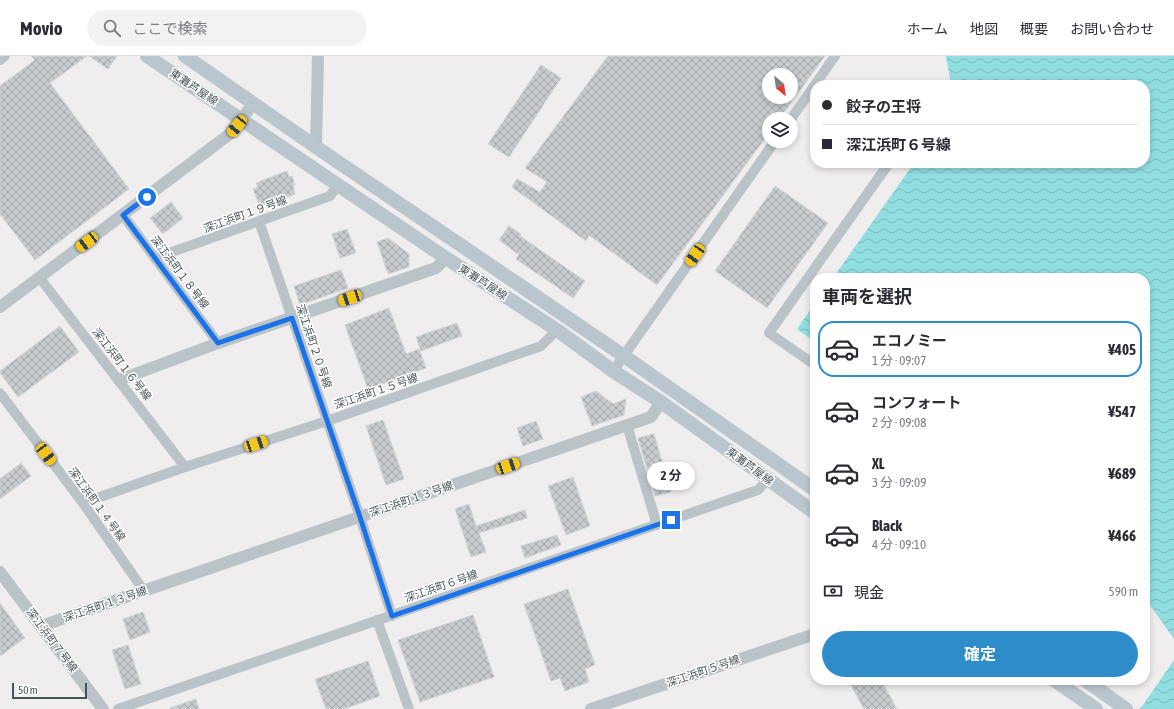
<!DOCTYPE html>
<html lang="ja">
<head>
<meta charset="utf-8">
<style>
	:root { --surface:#fff; --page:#f2f2f3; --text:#2b2b33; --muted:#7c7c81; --line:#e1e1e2; --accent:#2d8cc9 }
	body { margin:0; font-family:"Asap Condensed","Noto Sans JP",sans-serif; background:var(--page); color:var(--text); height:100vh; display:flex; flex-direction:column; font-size:15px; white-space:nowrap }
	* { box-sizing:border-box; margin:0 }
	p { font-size:13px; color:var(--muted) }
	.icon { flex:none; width:22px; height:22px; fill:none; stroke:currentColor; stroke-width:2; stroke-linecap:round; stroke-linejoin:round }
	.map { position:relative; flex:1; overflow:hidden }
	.sheet { position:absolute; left:810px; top:217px; width:340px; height:412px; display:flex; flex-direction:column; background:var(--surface); border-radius:16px; box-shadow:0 2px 6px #0003 }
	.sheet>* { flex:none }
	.guide { position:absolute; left:810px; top:24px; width:340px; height:88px; border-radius:16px; box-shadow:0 2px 6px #0003; display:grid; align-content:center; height:88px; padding:0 12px; background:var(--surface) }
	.needle { width:26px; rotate:151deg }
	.fabs { position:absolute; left:762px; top:12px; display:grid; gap:8px }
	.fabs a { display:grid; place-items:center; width:36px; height:36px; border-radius:50%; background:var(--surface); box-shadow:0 2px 6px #0003; font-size:20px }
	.scale { position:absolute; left:12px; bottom:10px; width:75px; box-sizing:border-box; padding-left:4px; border:2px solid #475358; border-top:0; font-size:11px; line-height:14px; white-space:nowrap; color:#475358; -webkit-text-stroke:3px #fff; paint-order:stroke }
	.end { position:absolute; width:18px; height:18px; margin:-9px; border:5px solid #1a73e8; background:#fff; box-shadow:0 0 0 2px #fff }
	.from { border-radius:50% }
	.bubble { position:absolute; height:28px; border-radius:14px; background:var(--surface); box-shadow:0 2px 6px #0003; font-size:13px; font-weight:700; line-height:28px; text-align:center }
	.car { position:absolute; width:12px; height:24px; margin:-12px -6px; border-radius:5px; box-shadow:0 0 3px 1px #0007; background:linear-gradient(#f5c518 24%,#345 0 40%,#f5c518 0 76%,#345 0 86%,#f5c518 0) }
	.guide b { display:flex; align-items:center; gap:14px; height:38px; font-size:15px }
	.guide b+b { border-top:1px solid var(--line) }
	.guide i { width:10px; height:10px; background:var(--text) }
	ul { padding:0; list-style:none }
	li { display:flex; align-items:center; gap:12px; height:56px; margin:0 8px 6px; padding:0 4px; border:2px solid transparent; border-radius:16px }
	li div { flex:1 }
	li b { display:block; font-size:15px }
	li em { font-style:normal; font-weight:700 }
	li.selected { border-color:var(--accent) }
	li>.icon { width:36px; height:36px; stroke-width:1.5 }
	h2 { padding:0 12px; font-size:18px; line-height:48px }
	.pay { display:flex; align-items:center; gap:10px; height:44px; padding:0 12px; font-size:15px }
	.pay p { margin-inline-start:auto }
	.primary-button { display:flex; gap:8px; margin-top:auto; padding:8px 12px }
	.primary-button a { flex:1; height:46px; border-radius:24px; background:var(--accent); color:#fff; font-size:16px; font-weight:700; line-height:46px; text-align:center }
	header { display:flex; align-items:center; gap:24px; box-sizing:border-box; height:56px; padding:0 20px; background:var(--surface); border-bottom:1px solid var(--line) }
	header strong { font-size:19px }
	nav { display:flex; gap:22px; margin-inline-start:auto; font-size:14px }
	.search { width:280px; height:36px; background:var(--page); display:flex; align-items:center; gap:10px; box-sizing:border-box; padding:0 14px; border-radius:22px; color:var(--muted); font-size:15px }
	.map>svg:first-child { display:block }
	.water { fill:url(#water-waves) }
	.building { fill:url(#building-cross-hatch); stroke:#d1d4d8; fill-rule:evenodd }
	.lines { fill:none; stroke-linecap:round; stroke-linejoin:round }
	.minor { stroke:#bac3c8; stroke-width:10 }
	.tertiary { stroke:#bac3c8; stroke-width:12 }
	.secondary { stroke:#bac6cd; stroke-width:14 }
	.route { stroke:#1a73e8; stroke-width:5 }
	.labels { text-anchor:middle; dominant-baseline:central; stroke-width:3; stroke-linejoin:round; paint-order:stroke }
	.street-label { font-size:11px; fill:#475358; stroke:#fff }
</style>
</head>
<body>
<header>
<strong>Movio</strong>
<div class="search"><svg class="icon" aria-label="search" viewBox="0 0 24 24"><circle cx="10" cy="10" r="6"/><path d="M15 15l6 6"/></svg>ここで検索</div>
<nav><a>ホーム</a><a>地図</a><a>概要</a><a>お問い合わせ</a></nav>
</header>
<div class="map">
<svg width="1174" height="653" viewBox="0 0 1174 653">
	<defs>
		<pattern id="water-waves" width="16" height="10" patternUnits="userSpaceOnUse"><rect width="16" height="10" fill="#91dee1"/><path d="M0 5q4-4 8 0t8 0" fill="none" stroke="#78b7b9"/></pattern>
		<pattern id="building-cross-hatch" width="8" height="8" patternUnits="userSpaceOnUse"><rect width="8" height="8" fill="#c7cbce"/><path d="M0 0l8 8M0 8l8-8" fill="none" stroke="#a3a7aa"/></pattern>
	</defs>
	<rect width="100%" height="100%" fill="#efeded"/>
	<g class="water">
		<polygon points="946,0 1174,0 1174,583 1145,542 1145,222 833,222 914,107 1145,107 1145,29 951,29"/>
		<polygon points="815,247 815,286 797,273"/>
		<polygon points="1174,604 1174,653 1139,653 1143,649"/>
	</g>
	<g class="building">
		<polygon points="31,0 87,0 50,27 129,133 35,204 0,158 0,30 35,4"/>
		<polygon points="89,0 117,0 108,13"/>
		<path d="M608 0H825L779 63H769V77L657 229 589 179 586 185 512 131 517 123 540 136 547 126 525 112ZM769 19H791V41H769Z"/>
		<polygon points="541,9 561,22 509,101 488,88"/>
		<polygon points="287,115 289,121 292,120 295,129 293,130 295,138 260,151 253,133 258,131 256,127"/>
		<polygon points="775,130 828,167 767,252 715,215"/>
		<polygon points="171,146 183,162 163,178 150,162"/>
		<polygon points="509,170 521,178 520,180 585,225 573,242 516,203 519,199 499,184"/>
		<polygon points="347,173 356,197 340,202 332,178"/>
		<polygon points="388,182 409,198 409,211 388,218 377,186"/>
		<polygon points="341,214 348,232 300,249 294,230"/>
		<polygon points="389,252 406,298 419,293 426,312 368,333 345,269"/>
		<polygon points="457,267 462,280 421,295 416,281"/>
		<polygon points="60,270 79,296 18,341 0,317 0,315"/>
		<polygon points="596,335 613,348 626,343 624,359 592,370 581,341"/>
		<polygon points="383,364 404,423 386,429 366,370"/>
		<polygon points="536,365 543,383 523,390 517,372"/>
		<polygon points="654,378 671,436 655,440 638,382"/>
		<polygon points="21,407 31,420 0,443 0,423"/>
		<polygon points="573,421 590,470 566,479 548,430"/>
		<polygon points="469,448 476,470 525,454 527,462 479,477 486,496 471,501 455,453"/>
		<polygon points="557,479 561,489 525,502 521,490"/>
		<polygon points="568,533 595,609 585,613 589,626 565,635 560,622 551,625 524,548"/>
		<polygon points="0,547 25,582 0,600"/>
		<polygon points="143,556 150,576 130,584 123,563"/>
		<polygon points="473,559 494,621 420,646 398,584"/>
		<polygon points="128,589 141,628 125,633 112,594"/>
		<polygon points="368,605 380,640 344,653 326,653 315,623"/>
		<polygon points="848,624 881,624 897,653 864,653"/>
		<polygon points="196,643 199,653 170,653 170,652"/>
	</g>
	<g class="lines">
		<g class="minor">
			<polyline points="0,4 5,0"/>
			<polyline points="791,63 835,0"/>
			<polyline points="123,159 218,287"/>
			<polyline points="259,165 360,461 392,560"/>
			<polyline points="155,202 330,140 338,129"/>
			<polyline points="39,221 185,411"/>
			<polyline points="815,309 769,277 889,107"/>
			<polyline points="613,315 775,85"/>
			<polyline points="0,337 83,447 144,535"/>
			<polyline points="627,369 657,469"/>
			<polyline points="83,447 185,411 327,365 541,290 557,274"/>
			<polyline points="377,564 409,653"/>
			<polyline points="118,653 758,434 768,423"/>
		</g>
		<g class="tertiary">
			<polyline points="316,91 318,0"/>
			<polyline points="0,251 231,77 253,48"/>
			<polyline points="119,324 218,287 436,212 446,202"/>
			<polyline points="0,516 103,653"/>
			<polyline points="41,570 651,361 661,346"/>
			<polyline points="591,653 815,578"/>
		</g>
		<g class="secondary">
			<polyline points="147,0 446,202 557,274 613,315 661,346 815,457"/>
			<polyline points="185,0 316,91 624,300 815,434"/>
			<polyline points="1054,624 1096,653"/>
			<polyline points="1085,624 1126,653"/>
		</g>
	</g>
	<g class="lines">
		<polyline class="route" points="147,141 123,159 218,287 292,262 360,461 392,560 671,464"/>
	</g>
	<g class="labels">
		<g class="street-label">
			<text transform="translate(194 31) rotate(34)">東灘芦屋線</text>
			<text transform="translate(245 158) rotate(-20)">深江浜町１９号線</text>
			<text transform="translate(180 216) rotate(53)">深江浜町１８号線</text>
			<text transform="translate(483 226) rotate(33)">東灘芦屋線</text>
			<text transform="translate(314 290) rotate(71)">深江浜町２０号線</text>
			<text transform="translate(122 308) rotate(52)">深江浜町１６号線</text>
			<text transform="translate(376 335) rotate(-19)">深江浜町１５号線</text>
			<text transform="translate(750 410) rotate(36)">東灘芦屋線</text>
			<text transform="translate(411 443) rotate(-19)">深江浜町１３号線</text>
			<text transform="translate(97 448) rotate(54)">深江浜町１４号線</text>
			<text transform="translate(441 530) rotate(-19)">深江浜町６号線</text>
			<text transform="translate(105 548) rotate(-19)">深江浜町１３号線</text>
			<text transform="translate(52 584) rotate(53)">深江浜町７号線</text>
			<text transform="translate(703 615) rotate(-19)">深江浜町５号線</text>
		</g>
	</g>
</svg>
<div class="fabs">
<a><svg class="needle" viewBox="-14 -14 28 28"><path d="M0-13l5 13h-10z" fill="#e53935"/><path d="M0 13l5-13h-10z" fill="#7c7c81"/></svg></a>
<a><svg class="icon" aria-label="layers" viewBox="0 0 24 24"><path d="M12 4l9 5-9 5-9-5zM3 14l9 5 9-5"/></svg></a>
</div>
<div class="scale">50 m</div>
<i class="end from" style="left:147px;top:141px"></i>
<i class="end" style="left:671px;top:464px"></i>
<div class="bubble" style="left:647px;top:406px;width:48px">2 分</div>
<i class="car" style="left:237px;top:70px;rotate:219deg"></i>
<i class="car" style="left:87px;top:186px;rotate:233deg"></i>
<i class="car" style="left:695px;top:199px;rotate:215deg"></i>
<i class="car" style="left:350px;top:242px;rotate:251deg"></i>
<i class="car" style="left:256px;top:388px;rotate:72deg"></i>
<i class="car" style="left:46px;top:398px;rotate:143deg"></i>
<i class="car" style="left:508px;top:410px;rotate:71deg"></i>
<div class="guide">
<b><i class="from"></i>餃子の王将</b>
<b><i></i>深江浜町６号線</b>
</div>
<section class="sheet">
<h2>車両を選択</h2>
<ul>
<li class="selected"><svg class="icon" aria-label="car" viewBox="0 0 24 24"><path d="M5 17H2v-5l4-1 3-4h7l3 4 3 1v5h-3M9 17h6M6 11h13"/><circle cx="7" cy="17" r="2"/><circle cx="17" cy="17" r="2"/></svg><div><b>エコノミー</b><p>1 分 · 09:07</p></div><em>¥405</em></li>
<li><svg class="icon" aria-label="car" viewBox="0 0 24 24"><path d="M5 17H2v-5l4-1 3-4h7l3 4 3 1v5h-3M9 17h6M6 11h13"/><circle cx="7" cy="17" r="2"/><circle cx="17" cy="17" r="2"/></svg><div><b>コンフォート</b><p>2 分 · 09:08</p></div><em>¥547</em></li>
<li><svg class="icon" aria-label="car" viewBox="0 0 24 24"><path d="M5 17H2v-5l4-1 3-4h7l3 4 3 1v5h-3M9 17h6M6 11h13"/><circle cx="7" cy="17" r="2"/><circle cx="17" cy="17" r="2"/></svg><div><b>XL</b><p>3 分 · 09:09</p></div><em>¥689</em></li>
<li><svg class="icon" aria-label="car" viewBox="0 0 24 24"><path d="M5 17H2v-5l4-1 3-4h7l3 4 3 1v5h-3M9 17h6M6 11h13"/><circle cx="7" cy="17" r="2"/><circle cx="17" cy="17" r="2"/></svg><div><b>Black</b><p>4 分 · 09:10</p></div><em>¥466</em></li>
</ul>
<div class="pay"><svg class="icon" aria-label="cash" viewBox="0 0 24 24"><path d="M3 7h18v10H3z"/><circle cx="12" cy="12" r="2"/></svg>現金<p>590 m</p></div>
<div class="primary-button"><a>確定</a></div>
</section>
</div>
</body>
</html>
